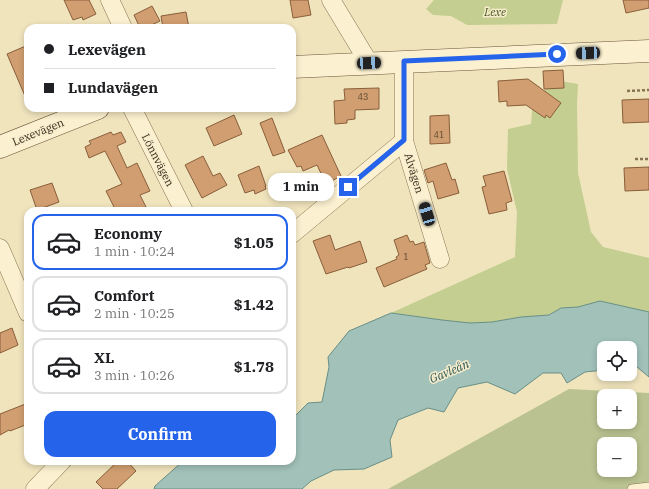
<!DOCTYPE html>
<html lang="en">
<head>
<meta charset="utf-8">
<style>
	:root { --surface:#fff; --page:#f2f2f2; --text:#202124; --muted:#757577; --line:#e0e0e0; --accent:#2563eb }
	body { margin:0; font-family:"IBM Plex Serif",serif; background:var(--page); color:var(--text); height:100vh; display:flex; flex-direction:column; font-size:15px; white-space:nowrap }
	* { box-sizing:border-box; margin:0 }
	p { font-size:13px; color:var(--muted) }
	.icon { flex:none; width:22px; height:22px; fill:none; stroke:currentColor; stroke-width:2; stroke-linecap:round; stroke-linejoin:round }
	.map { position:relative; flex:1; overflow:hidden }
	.panel { position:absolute; left:24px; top:207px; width:272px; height:258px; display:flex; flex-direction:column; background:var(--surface); border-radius:12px; box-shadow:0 2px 6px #0003 }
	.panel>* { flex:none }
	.banner { position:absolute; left:24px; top:24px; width:272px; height:88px; border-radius:12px; box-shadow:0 2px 6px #0003; display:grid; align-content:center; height:88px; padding:0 20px; background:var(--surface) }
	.controls { position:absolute; left:597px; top:341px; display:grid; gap:8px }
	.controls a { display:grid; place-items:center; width:40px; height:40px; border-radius:8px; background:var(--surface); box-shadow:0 2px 6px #0003; font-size:20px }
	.end { position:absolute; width:18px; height:18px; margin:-9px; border:5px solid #2563eb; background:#fff; box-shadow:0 0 0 2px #fff }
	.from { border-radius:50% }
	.bubble { position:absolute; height:28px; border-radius:12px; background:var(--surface); box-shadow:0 2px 6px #0003; font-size:13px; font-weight:700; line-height:28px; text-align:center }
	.car { position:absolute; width:12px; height:24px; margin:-12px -6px; border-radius:5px; box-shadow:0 0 3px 1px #0007; background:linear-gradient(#222 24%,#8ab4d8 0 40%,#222 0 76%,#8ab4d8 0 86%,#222 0) }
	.banner b { display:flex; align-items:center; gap:14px; height:38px; font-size:15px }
	.banner b+b { border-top:1px solid var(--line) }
	.banner i { width:10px; height:10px; background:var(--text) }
	ul { padding:7px 0 0; list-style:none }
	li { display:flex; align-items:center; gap:12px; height:56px; margin:0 8px 6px; padding:0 12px; border:2px solid var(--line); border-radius:12px }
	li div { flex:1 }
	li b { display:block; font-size:15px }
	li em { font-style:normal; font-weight:700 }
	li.active { border-color:var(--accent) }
	li>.icon { width:36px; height:36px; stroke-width:1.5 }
	.action { display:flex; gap:8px; margin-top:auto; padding:8px 20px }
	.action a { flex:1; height:46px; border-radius:12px; background:var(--accent); color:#fff; font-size:16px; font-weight:700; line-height:46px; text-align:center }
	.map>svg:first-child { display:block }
	.green { fill:#c3ce90 }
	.cemetery { fill:#b9c290; fill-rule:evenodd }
	.water { fill:#a1c1b9; stroke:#688f87 }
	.building { fill:#d09e70; stroke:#895e3a }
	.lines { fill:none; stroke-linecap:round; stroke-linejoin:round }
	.lane-casing { stroke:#887455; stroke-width:10 }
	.street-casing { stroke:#887455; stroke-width:19 }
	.secondary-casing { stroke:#6a5439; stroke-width:23 }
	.path { stroke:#887455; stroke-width:2.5; stroke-dasharray:3 2; stroke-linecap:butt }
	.lane { stroke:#fbf1d0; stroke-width:9 }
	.street { stroke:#fbf1d0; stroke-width:18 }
	.secondary { stroke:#fbf1d0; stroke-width:22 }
	.route { stroke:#2563eb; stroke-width:5 }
	.labels { text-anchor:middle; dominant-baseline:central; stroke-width:3; stroke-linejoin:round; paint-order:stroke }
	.number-label { font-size:9px; fill:#5d4730 }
	.park-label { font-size:11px; font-style:italic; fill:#445420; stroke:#f7edcc }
	.street-label { font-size:11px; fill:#372a1b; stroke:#f7edcc }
	.water-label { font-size:12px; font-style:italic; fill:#295757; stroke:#f7edcc }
</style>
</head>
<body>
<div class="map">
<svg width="649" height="489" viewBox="0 0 649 489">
	<rect width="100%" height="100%" fill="#f0e4bd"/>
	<g class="green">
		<polygon points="434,0 563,0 557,24 467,25 451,16 433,15 426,9"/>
		<polygon points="554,80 578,84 577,103 578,173 591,232 603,247 649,258 649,312 601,301 578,307 561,308 549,315 521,317 492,322 470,323 442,320 391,313 515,257 517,212 507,169 508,129 531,124 533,98 545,90"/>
	</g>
	<path class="cemetery" d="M569 389 649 393V489H388ZM604 396H630V422H604ZM604 444H630V470H604Z"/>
	<polygon class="water" points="600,301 649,312 649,377 637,367 630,367 630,348 604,348 604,370 585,372 567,383 561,373 543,373 515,394 487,382 458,388 444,412 428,408 398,420 390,440 392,457 364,469 334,470 311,481 302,489 154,489 155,486 183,461 292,461 292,419 308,403 322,402 329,367 328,357 349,331 391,313 442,320 470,323 492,322 521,317 549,315 561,308 578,307"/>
	<g class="building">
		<polygon points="64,0 89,0 96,14 83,20 82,17 73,20"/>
		<polygon points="290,0 308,0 311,15 293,18"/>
		<polygon points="623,0 649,0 649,8 626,13"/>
		<polygon points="152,6 160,21 145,28 140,28 134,15"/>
		<polygon points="186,12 189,28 163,28 161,16"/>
		<polygon points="28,45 28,103 7,54"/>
		<polygon points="563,70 564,88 544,89 543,71"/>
		<polygon points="528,79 561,103 550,118 546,115 545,118 526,105 507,106 507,101 499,102 498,81"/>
		<polygon points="379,88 379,109 355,110 355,119 347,120 347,123 335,124 334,101 345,100 344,89"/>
		<polygon points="649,99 649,122 623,123 622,100"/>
		<polygon points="234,115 242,134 214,146 206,128"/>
		<polygon points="449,115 450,143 430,144 430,116"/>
		<polygon points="272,118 285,152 273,156 260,123"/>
		<polygon points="111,132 113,135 121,132 126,142 117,146 127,168 137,163 150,191 140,195 148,211 116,211 106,191 122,184 105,151 89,158 85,147 91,144 89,141"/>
		<polygon points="322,135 341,176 326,184 317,165 303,171 301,166 297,167 288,150"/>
		<polygon points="203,156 213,176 220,173 227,185 202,198 185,165"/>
		<polygon points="446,163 452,180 455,179 459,193 438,199 433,181 428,183 424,170"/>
		<polygon points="259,166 266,186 265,186 266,189 255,194 254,190 245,193 238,175"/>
		<polygon points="649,167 649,190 625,191 624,168"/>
		<polygon points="504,171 512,201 506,203 507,210 489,214 482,187 486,186 483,176"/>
		<polygon points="52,183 59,202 37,210 30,190"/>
		<polygon points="330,235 335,250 360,241 367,262 349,268 348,267 326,274 313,241"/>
		<polygon points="407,235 410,242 413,241 415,245 424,242 430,263 425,265 427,269 384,287 376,268 397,259 396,257 399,255 394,240"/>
		<polygon points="12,328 18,345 0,353 0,333"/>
		<polygon points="28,403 28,424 10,431 9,430 0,435 0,414"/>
		<polygon points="118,461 127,461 136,471 117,489 103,489 96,482"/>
	</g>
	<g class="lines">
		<defs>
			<polyline id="lane" points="632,489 649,487"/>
			<g id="street">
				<polyline points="110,0 123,28"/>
				<polyline points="331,0 369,63"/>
				<polyline points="404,61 404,141 440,259"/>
				<polyline points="132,108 184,211"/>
				<polyline points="292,234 404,141"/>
				<polyline points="0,248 28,313"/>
				<polyline points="35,489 62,461"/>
			</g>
			<g id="secondary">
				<polyline points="292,67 649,51"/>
				<polyline points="0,147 98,108"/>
			</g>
		</defs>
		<use href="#lane" class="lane-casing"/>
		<use href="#street" class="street-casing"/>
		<use href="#secondary" class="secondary-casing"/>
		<g class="path">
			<polyline points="627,91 649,90"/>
			<polyline points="635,159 649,159"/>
		</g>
		<use href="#lane" class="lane"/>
		<use href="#street" class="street"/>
		<use href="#secondary" class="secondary"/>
	</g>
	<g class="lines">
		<polyline class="route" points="348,187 404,140 404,61 557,54"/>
	</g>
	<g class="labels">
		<g class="number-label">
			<text x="363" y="96">43</text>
			<text x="439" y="134">41</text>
			<text x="406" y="256">1</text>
		</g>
		<g class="park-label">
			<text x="495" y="12">Lexe</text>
		</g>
		<g class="street-label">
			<text transform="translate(38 132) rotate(-22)">Lexevägen</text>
			<text transform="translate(158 160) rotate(63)">Lönnvägen</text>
			<text transform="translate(414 173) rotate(73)">Alvägen</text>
		</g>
		<g class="water-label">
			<text transform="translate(449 371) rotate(-23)">Gavleån</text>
		</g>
	</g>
</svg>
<div class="controls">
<a><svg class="icon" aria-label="locate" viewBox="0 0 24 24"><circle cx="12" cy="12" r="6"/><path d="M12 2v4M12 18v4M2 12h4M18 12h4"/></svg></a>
<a>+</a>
<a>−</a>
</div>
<i class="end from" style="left:557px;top:54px"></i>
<i class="end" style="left:348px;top:187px"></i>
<div class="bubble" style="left:268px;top:173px;width:66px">1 min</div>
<i class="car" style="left:588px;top:53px;rotate:268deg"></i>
<i class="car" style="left:369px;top:63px;rotate:87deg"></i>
<i class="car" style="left:427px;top:214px;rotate:343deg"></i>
<div class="banner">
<b><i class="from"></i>Lexevägen</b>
<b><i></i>Lundavägen</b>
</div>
<section class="panel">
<ul>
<li class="active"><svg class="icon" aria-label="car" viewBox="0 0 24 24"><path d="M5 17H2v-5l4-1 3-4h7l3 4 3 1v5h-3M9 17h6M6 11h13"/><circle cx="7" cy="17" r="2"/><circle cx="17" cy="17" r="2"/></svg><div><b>Economy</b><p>1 min · 10:24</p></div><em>$1.05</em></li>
<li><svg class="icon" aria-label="car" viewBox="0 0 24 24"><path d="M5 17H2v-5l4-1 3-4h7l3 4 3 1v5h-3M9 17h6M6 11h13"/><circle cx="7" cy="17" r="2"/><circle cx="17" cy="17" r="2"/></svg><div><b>Comfort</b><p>2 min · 10:25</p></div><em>$1.42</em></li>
<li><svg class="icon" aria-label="car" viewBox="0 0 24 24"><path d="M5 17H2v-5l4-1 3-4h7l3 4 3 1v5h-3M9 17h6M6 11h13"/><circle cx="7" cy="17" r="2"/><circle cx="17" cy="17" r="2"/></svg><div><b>XL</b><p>3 min · 10:26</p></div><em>$1.78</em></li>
</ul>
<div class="action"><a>Confirm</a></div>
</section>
</div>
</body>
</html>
